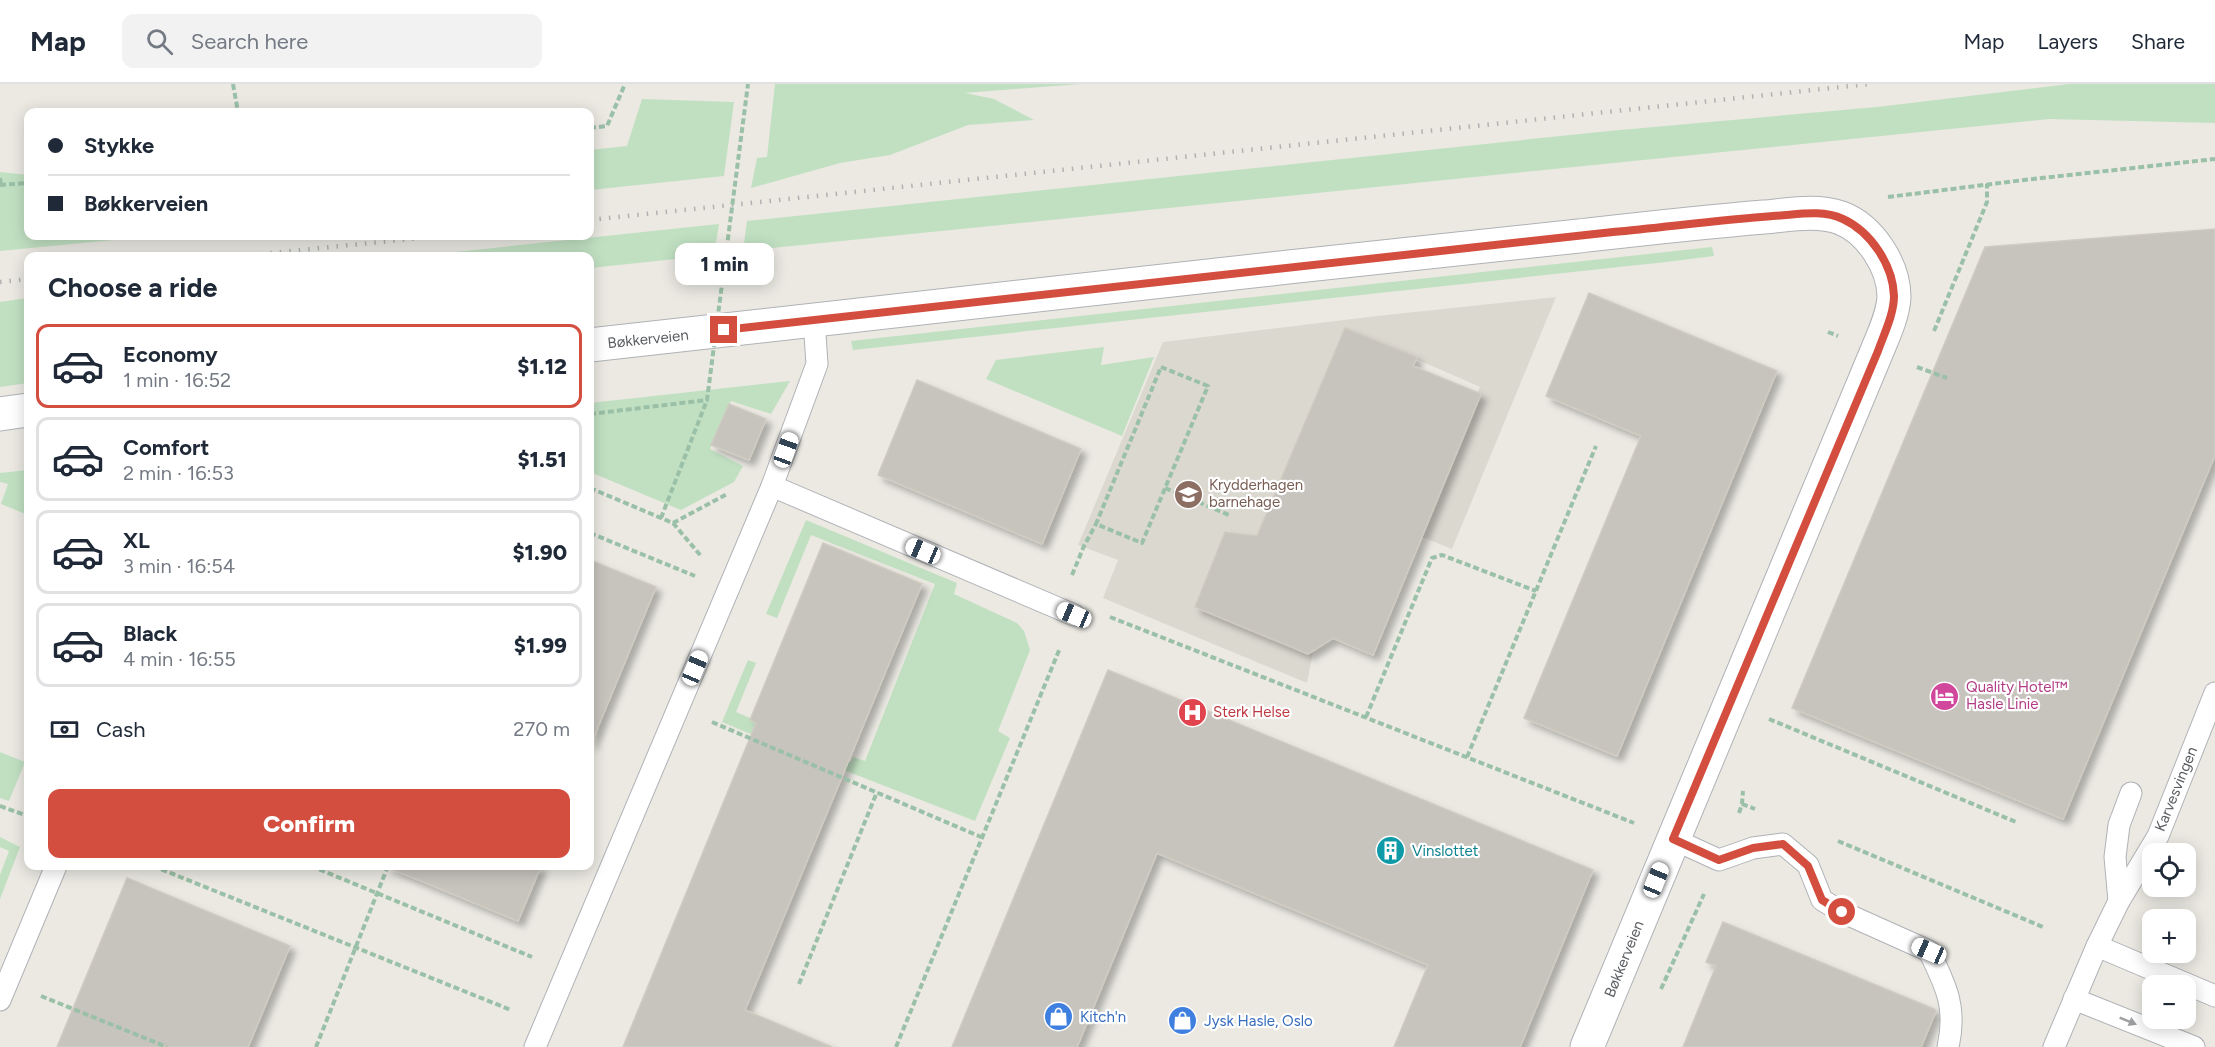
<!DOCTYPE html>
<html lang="en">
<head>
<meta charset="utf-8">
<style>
	:root { --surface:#fff; --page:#f2f2f3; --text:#1f2937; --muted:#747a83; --line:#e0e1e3; --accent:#d44e3f }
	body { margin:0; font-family:Figtree,sans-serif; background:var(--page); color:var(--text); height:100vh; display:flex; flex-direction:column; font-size:22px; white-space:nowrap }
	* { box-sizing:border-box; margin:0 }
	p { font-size:20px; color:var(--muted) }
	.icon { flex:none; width:33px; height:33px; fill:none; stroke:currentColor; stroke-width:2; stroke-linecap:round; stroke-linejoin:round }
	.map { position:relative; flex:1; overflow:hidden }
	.sheet { position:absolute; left:24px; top:168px; width:570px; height:618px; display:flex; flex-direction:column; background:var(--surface); border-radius:12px; box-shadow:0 3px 15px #0003 }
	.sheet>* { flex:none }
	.hud { position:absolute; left:24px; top:24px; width:570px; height:132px; border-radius:12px; box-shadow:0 3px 15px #0003; display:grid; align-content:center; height:132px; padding:0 24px; background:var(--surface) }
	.tools { position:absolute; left:2142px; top:759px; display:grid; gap:12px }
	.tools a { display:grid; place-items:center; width:54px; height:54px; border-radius:12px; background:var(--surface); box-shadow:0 3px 15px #0003; font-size:30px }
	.end { position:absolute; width:27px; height:27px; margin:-14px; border:8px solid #d44e3f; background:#fff; box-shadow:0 0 0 3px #fff }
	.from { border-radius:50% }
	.bubble { position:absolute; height:42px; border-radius:12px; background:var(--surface); box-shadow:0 3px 15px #0003; font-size:20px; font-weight:800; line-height:42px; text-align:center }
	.car { position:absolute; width:18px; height:36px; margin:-18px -9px; border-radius:8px; box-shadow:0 0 4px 2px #0007; background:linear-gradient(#fff 24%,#345 0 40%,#fff 0 76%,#345 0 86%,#fff 0) }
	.hud b { display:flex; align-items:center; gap:21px; height:57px; font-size:22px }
	.hud b+b { border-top:2px solid var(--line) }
	.hud i { width:15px; height:15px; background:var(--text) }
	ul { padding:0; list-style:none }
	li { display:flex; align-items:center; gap:18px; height:84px; margin:0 12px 9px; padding:0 12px; border:3px solid var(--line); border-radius:12px }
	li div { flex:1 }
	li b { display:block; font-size:22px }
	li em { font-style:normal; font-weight:800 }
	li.active { border-color:var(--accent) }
	li>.icon { width:54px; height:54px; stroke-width:1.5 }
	h2 { padding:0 24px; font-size:27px; line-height:72px }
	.pay { display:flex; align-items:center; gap:15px; height:66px; padding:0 24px; font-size:22px }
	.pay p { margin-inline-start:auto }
	.action { display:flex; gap:12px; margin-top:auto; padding:12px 24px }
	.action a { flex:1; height:69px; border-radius:12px; background:var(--accent); color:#fff; font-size:24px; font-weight:800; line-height:69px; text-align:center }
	header { display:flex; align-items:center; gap:36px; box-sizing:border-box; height:84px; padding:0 30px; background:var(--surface); border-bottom:2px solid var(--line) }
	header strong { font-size:28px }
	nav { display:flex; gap:33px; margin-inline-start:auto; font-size:21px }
	.search { width:420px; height:54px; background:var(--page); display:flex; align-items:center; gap:15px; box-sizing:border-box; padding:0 21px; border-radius:12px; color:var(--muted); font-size:22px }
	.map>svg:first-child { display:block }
	.education { fill:#dbd8d0 }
	.green { fill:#c1e0c2 }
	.building { fill:#c7c4be; stroke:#cfcbc1; stroke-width:1.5; filter:url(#shadow) }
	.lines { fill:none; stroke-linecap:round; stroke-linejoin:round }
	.service-casing { stroke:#afb2b6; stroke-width:23 }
	.minor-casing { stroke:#afb2b6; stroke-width:35 }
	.path { stroke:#9ac0a7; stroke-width:4; stroke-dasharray:6 3; stroke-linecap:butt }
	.service { stroke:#fff; stroke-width:21 }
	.minor { stroke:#fff; stroke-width:33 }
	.rail { stroke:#b0b1b1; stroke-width:4.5; stroke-dasharray:1.5 8; stroke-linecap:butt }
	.path-bridge { stroke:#9ac0a7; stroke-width:4; stroke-dasharray:6 3; stroke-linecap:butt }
	.oneway { fill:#9c9ea0 }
	.route { stroke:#d44e3f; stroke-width:8 }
	.labels { text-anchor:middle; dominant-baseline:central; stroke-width:4.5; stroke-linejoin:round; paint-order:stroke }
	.street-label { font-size:15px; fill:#5a5d61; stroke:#fff }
	.education-label { font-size:15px; fill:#785e54; stroke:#fff; text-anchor:start }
	.hotel-label { font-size:15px; fill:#b23c85; stroke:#fff; text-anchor:start }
	.health-label { font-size:15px; fill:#be3a42; stroke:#fff; text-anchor:start }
	.culture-label { font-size:15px; fill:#0d838f; stroke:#fff; text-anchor:start }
	.shop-label { font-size:15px; fill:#366cbe; stroke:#fff; text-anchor:start }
</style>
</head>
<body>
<header>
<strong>Map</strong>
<div class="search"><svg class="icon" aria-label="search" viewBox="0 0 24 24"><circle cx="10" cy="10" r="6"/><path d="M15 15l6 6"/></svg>Search here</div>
<nav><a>Map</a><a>Layers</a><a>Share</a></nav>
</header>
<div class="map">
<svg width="2215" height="963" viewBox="0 0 2215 963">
	<defs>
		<filter id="shadow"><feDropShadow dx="5.5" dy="5.5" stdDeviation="3" flood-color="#0004"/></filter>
	</defs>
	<rect width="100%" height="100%" fill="#ebe9e2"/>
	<polygon class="education" points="1556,213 1452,465 1417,451 1480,303 1347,245 1256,456 1228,447 1198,520 1313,568 1307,599 1103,514 1118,476 1078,461 1163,258 1377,232"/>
	<g class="green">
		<polygon points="775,0 1080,0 965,9 994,15 1034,36 968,41 890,71 840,79 751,104 757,74 767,73"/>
		<polygon points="2069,0 2215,0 2215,39 2049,35 743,167 747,137 1609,47 1877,23"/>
		<polygon points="642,15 734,18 724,92 590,106 590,66 627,62"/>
		<polygon points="0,88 28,91 28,152 155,152 0,167"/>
		<polygon points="719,140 714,171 590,184 590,172 417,172"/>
		<polygon points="1712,163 1714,172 1666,178 853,266 851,257"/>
		<polygon points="28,214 28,299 0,303 0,218"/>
		<polygon points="1104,263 1101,281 1154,273 1122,352 986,295 996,276"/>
		<polygon points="790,297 771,330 731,317 710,365 743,382 734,398 681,426 590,388 590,319"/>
		<polygon points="28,386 28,431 1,420 8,400 0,398 0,389"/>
		<polygon points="806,436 957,499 954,510 1017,539 1024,547 1030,566 998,647 1010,654 975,737 836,683 839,673 851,678 853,673 865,677 935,500 811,451 777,534 766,530"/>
		<polygon points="748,576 756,579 736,628 809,659 803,672 722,638"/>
		<polygon points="0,668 25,678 9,717 0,714"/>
		<polygon points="0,753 20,763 0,815 0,791 9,767 0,763"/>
	</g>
	<g class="building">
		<polygon points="2215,145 2215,371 2063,735 1792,624 1985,163"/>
		<polygon points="1589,209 1777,287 1617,672 1524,634 1641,352 1546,312"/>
		<polygon points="1345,244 1417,273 1413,282 1481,310 1373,571 1333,554 1308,570 1195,523 1225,448 1257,452"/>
		<polygon points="917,296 1081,365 1042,460 878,391"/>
		<polygon points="729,320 766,335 749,376 711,361"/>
		<polygon points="823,459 922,500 745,926 832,963 623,963 756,639 750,636"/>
		<polygon points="590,476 656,503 590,662"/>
		<polygon points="1108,586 1593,786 1520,963 1394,963 1428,881 1157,769 1077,963 952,963"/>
		<polygon points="385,782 541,782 518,837"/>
		<polygon points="127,794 290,862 248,963 57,963"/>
		<polygon points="1723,838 1934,925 1936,927 1921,963 1683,963 1716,882 1706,878"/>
	</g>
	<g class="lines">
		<defs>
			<g id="service">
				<polyline points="772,402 1074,531"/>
				<path d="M1673 755 1719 776 1753 764 1783 760 1808 781 1822 816 1842 828 1929 867C1946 902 1957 923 1948 963"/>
				<polyline points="2119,817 2115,773 2119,741 2131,709"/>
				<polyline points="2097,862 2215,912"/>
				<polyline points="2074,915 2194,963"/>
				<polyline points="0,916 56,782"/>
				<polyline points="535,963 772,402 817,280 814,236"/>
				<polyline points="2054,963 2097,862 2119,817 2158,752 2215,609"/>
			</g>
			<g id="minor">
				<path d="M590 261C919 225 1249 186 1579 152 1641 145 1702 138 1764 133 1788 131 1817 125 1841 134 1870 145 1894 182 1894 213 1893 231 1884 250 1877 267L1587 963"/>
				<polyline points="0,330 28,326"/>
			</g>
		</defs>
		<use href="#service" class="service-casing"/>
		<use href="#minor" class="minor-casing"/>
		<g class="path">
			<polyline points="233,0 238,28"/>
			<polyline points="590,44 607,42 625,0"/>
			<polyline points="0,94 1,101"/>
			<polyline points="0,101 28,99"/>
			<polyline points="1888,113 2024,96 2215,75"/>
			<polyline points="1934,247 1987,118 1987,100"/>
			<polyline points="1828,248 1838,252"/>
			<polygon points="1161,283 1208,302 1142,459 1096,440"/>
			<polyline points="1917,283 1947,294"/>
			<polyline points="590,404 673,439 727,410"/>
			<polyline points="1165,404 1229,431"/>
			<polyline points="661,434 707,316"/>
			<polyline points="673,439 701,472"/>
			<polyline points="590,449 695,492"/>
			<polyline points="1072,491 1084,462 1096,440"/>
			<polyline points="1110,533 1634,739"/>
			<polyline points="1366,633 1432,474 1442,471 1536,507"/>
			<polyline points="1769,635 2016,738"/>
			<polyline points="712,638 981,753"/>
			<polyline points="1467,673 1596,362"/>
			<polyline points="1742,720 1755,725"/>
			<polyline points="0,722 28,732"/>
			<polyline points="1739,729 1742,720 1743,707"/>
			<polyline points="1838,757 2043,843"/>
			<polyline points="153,782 511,926"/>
			<polyline points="311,782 532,873"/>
			<polyline points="799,900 877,708"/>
			<polyline points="1661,905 1704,810"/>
			<polyline points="41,912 167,963"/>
			<polyline points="316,963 388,782"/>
			<polyline points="896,963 1060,564"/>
		</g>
		<use href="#service" class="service"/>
		<use href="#minor" class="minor"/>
		<g class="rail">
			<polyline points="590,136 1870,0"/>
			<polyline points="242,172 440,152"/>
			<polyline points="0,198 28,195"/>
		</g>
		<polyline class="path-bridge" points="590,330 707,316 748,0"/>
	</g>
	<defs><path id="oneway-solid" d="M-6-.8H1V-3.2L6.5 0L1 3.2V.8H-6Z" transform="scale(1.5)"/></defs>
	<use class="oneway" href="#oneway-solid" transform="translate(2128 937) rotate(22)"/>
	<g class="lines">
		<path class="route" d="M724 246C1021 215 1317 178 1613 148 1666 143 1720 136 1773 132 1796 131 1821 125 1843 135 1871 148 1893 181 1894 212 1894 230 1884 250 1878 267L1673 755 1719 776 1753 764 1783 760 1808 782 1822 816 1842 828"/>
	</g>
	<defs>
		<symbol id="school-disc" viewBox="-11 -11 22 22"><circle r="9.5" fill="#8d6e63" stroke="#fff"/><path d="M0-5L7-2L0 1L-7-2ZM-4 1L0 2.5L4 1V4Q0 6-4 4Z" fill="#fff"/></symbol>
		<symbol id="hotel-disc" viewBox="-11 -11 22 22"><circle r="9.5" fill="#d1479c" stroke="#fff"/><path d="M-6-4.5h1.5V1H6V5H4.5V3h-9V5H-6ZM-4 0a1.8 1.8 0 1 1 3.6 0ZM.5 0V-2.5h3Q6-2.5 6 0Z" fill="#fff"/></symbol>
		<symbol id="hospital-disc" viewBox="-11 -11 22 22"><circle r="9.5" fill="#e0444e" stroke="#fff"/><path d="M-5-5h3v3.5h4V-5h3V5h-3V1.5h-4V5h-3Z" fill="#fff"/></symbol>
		<symbol id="building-disc" viewBox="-11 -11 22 22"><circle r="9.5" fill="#0f9aa8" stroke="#fff"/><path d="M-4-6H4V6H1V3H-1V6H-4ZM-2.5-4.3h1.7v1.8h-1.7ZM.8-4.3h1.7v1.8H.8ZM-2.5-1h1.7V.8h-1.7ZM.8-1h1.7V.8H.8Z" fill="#fff"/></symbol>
		<symbol id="shop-disc" viewBox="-11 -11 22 22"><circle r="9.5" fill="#3f7fe0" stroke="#fff"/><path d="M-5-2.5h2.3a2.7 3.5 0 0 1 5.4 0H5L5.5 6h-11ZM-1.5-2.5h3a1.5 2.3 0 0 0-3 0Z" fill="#fff"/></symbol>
	</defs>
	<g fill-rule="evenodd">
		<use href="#school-disc" x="1172" y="394" width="33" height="33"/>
		<use href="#hotel-disc" x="1928" y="596" width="33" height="33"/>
		<use href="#hospital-disc" x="1176" y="612" width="33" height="33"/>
		<use href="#building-disc" x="1374" y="750" width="33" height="33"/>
		<use href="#shop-disc" x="1042" y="916" width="33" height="33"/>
		<use href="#shop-disc" x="1166" y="920" width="33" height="33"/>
	</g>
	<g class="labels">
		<g class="street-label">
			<text transform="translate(648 255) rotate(-6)">Bøkkerveien</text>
			<text transform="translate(2176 705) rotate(-68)">Karvesvingen</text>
			<text transform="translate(1624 875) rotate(-68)">Bøkkerveien</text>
		</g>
		<g class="education-label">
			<text x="1209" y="401">Krydderhagen<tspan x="1209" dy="17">barnehage</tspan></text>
		</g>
		<g class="hotel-label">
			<text x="1966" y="603">Quality Hotel™<tspan x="1966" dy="17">Hasle Linie</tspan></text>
		</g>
		<g class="health-label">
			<text x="1213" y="628">Sterk Helse</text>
		</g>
		<g class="culture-label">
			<text x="1412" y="767">Vinslottet</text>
		</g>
		<g class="shop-label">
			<text x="1080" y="933">Kitch'n</text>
			<text x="1204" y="937">Jysk Hasle, Oslo</text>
		</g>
	</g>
</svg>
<div class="tools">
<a><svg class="icon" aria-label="locate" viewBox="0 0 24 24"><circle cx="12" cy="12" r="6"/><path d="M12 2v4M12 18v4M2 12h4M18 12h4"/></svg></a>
<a>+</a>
<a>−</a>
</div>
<i class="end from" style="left:1842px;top:828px"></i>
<i class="end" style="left:724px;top:246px"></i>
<div class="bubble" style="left:675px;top:159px;width:99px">1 min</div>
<i class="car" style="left:786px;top:366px;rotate:20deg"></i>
<i class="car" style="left:923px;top:467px;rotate:293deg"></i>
<i class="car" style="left:1074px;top:531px;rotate:293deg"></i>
<i class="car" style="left:695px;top:584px;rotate:23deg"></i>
<i class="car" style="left:1656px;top:796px;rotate:22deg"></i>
<i class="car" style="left:1929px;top:867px;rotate:294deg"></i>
<div class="hud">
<b><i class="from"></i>Stykke</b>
<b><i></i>Bøkkerveien</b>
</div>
<section class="sheet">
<h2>Choose a ride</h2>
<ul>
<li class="active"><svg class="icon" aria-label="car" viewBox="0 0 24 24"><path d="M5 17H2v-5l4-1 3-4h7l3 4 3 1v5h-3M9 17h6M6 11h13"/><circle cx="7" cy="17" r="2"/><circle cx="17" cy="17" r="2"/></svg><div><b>Economy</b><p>1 min · 16:52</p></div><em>$1.12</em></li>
<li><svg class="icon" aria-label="car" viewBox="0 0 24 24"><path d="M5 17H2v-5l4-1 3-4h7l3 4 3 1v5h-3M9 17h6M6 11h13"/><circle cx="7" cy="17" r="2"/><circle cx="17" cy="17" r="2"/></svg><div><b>Comfort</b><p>2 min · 16:53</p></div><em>$1.51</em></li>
<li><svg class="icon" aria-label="car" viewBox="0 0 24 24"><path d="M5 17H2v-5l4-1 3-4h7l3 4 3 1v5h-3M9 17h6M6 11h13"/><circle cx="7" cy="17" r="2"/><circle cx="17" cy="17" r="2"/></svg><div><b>XL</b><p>3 min · 16:54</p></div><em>$1.90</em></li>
<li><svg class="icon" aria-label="car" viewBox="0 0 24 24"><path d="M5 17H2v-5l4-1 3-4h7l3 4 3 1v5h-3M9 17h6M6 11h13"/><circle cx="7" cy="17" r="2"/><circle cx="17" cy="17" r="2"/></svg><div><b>Black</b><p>4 min · 16:55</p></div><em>$1.99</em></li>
</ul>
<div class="pay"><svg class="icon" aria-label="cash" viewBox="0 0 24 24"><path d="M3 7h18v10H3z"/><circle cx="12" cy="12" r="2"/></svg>Cash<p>270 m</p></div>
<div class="action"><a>Confirm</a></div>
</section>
</div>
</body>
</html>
